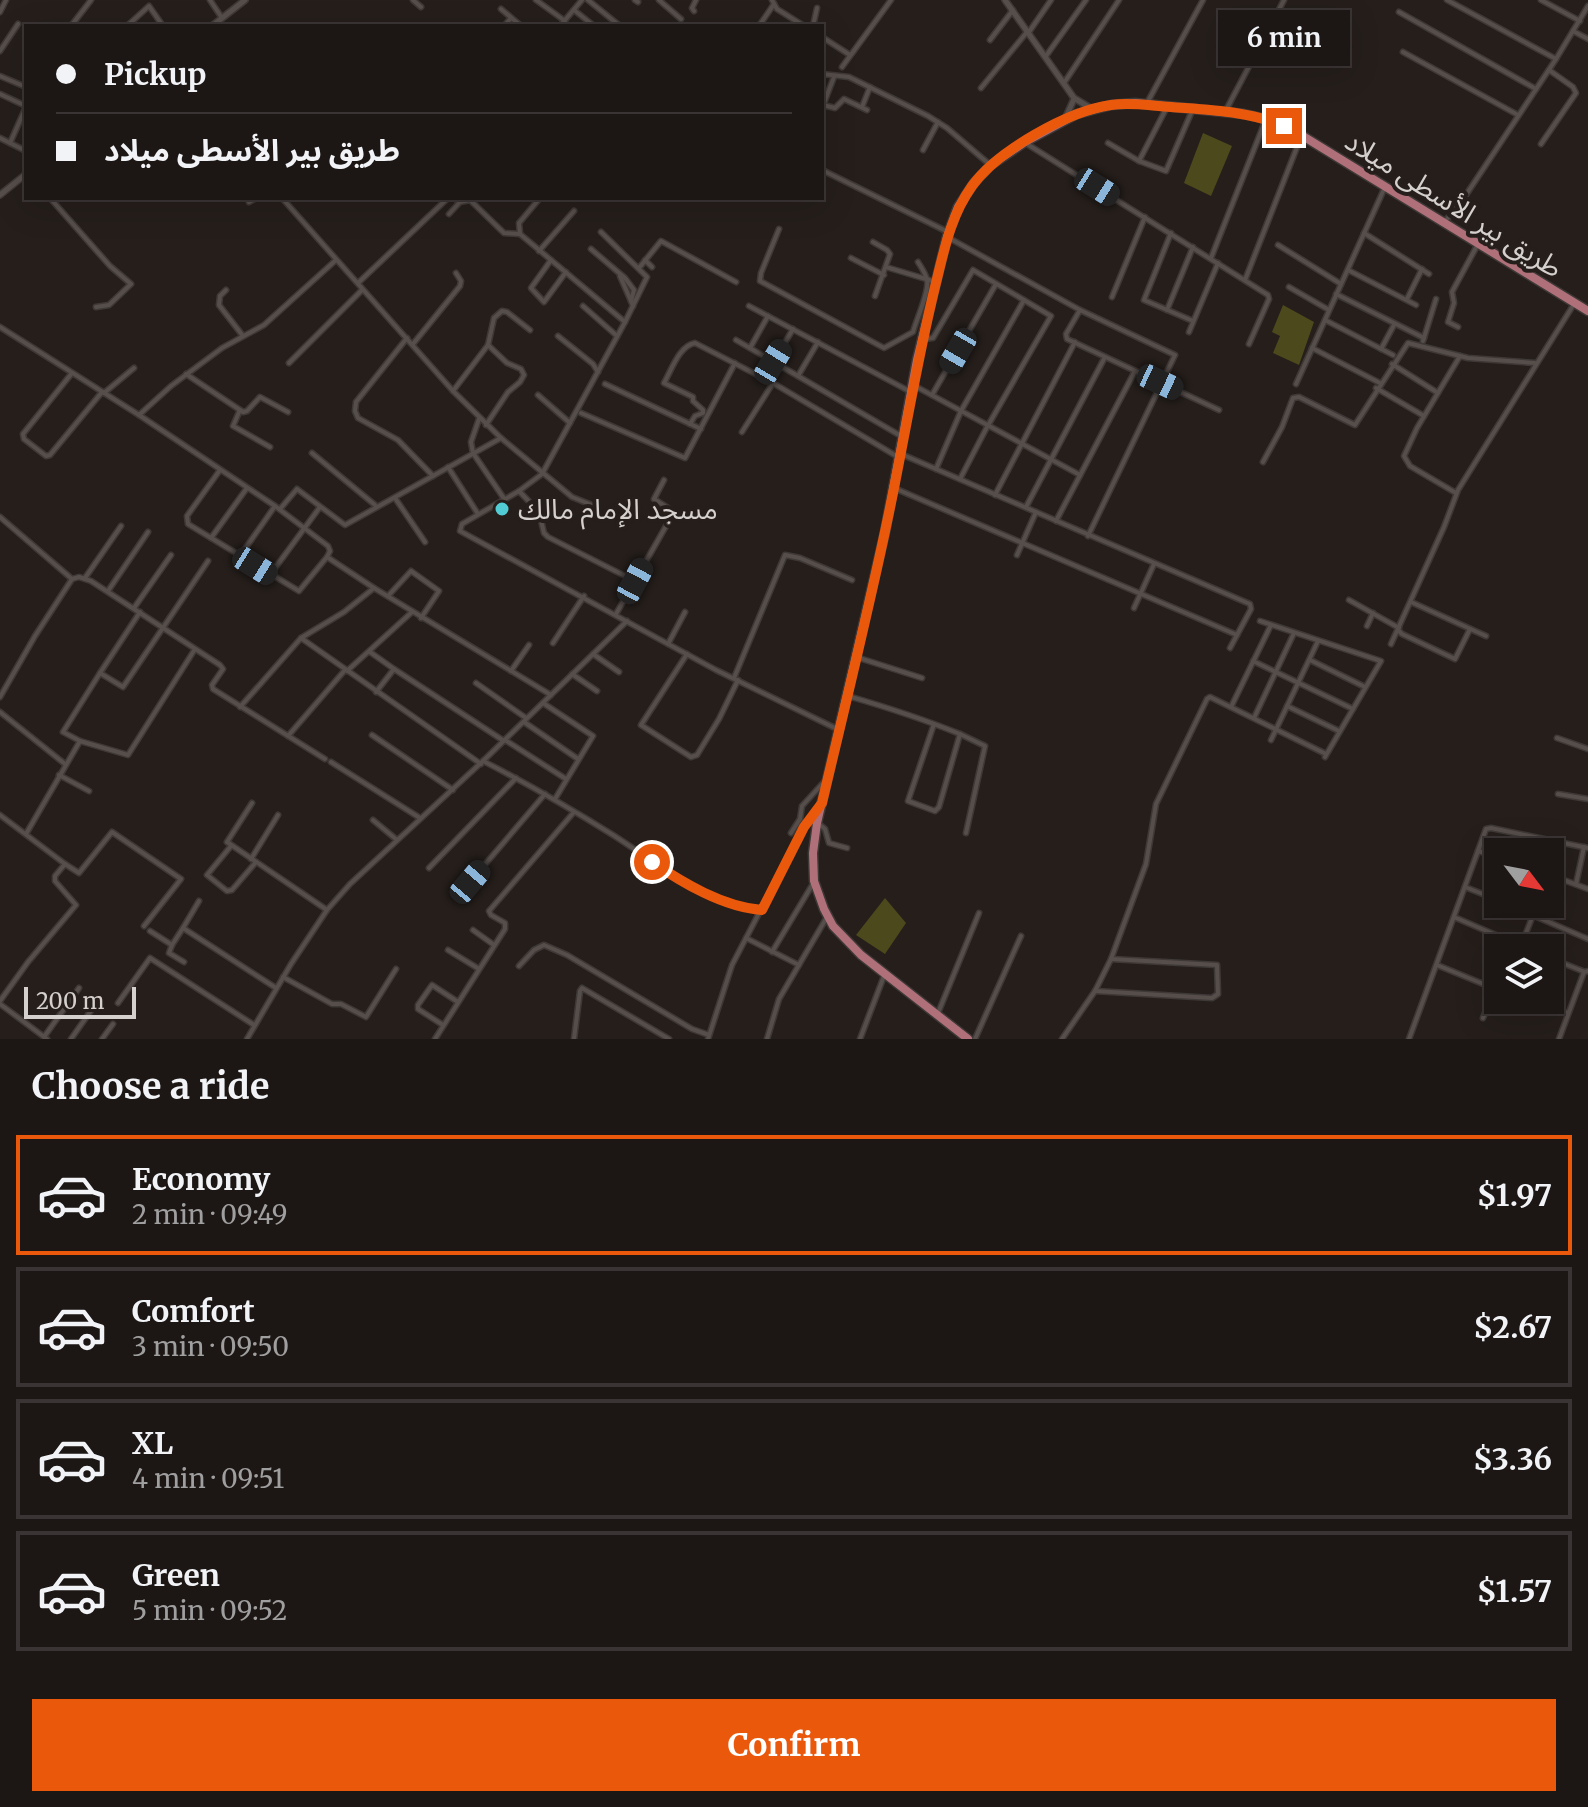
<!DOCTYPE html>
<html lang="en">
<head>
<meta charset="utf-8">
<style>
	:root { --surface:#1c1614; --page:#251f1d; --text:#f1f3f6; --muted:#a09fa0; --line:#3a3534; --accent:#ea580c }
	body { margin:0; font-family:Merriweather,"Noto Sans Arabic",serif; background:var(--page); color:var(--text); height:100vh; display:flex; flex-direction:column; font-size:30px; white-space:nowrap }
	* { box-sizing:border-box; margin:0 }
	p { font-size:26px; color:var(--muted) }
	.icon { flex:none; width:44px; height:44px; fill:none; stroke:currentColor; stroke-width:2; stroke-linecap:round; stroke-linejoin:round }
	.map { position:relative; height:1039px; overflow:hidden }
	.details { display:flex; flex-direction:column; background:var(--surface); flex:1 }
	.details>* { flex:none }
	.hud { position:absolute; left:24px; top:24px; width:800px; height:176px; border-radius:0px; box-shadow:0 8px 32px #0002,0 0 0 2px var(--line); display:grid; align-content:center; height:176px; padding:0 32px; background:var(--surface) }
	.needle { width:52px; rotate:122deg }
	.buttons { position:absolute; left:1484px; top:838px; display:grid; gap:16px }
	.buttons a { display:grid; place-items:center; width:80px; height:80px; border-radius:0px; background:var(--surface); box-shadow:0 8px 32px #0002,0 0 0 2px var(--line); font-size:40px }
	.scale { position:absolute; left:24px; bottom:20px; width:112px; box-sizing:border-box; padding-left:8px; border:4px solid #d5d0ce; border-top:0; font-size:22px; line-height:28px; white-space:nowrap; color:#d5d0ce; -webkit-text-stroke:6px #251e1b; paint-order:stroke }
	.end { position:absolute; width:36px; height:36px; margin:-18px; border:10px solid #ea580c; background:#fff; box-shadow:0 0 0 4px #fff }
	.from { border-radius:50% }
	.bubble { position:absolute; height:56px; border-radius:0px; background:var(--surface); box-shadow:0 8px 32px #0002,0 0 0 2px var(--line); font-size:26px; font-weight:700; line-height:56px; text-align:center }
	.car { position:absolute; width:24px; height:48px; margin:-24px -12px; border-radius:10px; box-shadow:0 0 6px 2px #0007; background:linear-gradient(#222 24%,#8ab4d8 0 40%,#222 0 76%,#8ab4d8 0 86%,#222 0) }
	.hud b { display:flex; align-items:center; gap:28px; height:76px; font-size:30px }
	.hud b+b { border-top:2px solid var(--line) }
	.hud i { width:20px; height:20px; background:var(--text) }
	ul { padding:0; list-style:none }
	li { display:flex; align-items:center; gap:24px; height:120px; margin:0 16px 12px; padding:0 16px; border:4px solid var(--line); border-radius:0px }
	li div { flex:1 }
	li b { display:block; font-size:30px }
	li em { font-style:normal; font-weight:700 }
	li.selected { border-color:var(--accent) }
	li>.icon { width:72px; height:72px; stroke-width:1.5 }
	h2 { padding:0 32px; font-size:36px; line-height:96px }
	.action { display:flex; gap:16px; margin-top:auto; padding:16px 32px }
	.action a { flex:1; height:92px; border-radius:0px; background:var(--accent); color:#fff; font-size:32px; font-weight:700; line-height:92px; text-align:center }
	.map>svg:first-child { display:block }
	.green { fill:#4c491c }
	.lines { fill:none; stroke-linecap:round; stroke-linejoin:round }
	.minor-casing { stroke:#3e3836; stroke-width:7 }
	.tertiary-casing { stroke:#3e3836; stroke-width:8 }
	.primary-casing { stroke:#3e3836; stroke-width:11 }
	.minor { stroke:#564e4b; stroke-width:4 }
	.tertiary { stroke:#564e4b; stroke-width:5 }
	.primary { stroke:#af7079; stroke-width:8 }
	.route { stroke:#ea580c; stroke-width:10 }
	.poi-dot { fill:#51ccd4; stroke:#251e1b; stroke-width:3 }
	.labels { text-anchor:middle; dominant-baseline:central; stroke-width:8; stroke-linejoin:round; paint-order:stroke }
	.street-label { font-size:28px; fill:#d5d0ce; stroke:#251e1b }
	.poi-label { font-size:28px; fill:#d5d0ce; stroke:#251e1b; text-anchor:start }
</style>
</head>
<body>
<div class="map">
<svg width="1588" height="1039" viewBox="0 0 1588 1039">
	<rect width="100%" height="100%" fill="#251e1b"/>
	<g class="green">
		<polygon points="1203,133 1232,146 1211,196 1184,183"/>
		<polygon points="1283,305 1314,322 1299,365 1273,353 1280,336 1272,332"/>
		<polygon points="885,898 906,923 885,954 856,935"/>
	</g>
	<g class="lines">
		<defs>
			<g id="minor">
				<polyline points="210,0 222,18"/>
				<polyline points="413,0 421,7"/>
				<polyline points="536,0 565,21"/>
				<polyline points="588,0 620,26"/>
				<polyline points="635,0 638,2"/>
				<polyline points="659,0 681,19"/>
				<polyline points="772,0 777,9 804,26"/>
				<polyline points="1541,0 1580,21"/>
				<polyline points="501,9 521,26"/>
				<polyline points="574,10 594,26"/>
				<polyline points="694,11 692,8 696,0"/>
				<polyline points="0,12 6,0"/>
				<polyline points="1399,12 1536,89"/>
				<polyline points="71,26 91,0"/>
				<polyline points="127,26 149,6 163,26"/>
				<polyline points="504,26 511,18"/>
				<polyline points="560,26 582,0"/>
				<polyline points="759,26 774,4"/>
				<polyline points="813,26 817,8"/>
				<polyline points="1573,31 1588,39"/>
				<polyline points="1029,32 1051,0"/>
				<polyline points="822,37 850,55"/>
				<polyline points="990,40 1013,10"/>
				<polyline points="0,51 18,24"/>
				<polyline points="1403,52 1518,115"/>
				<polyline points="1046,56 1086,0"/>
				<polyline points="1556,59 1588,6"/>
				<polyline points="842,67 891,0"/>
				<polyline points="822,74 849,77 928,116 947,128 989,164"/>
				<polyline points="0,76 26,87"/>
				<polyline points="1064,83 1119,0"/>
				<polyline points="981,88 1027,32"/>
				<polyline points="0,94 26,106"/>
				<polyline points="1147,103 1203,0"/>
				<polyline points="823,105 835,108 844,99 867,110"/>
				<polyline points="862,107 870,87"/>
				<polyline points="822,108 834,77"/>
				<polyline points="1225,112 1284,0"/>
				<polyline points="0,138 26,151"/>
				<polyline points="10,143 26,107"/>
				<polyline points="1108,143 1139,161 1166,171 1192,111"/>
				<polyline points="1027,144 1268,295 1269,299 1249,344"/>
				<polyline points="1541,144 1576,93 1573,87 1549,70"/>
				<polyline points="923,150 938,122"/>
				<polyline points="1139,161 1167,107"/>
				<polyline points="822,170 948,232"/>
				<polyline points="50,198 110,266 131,284 109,305 96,307"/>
				<polyline points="282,198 453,391 501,438"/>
				<polyline points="454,198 460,202 470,200 504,233 520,234 625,322 542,474 519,491 462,524 460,531 716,670 837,729"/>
				<polyline points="249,202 256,198"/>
				<polyline points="449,214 460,202"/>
				<polyline points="1445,221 1458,207 1556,59 1447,0"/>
				<path d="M779 229 761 273 760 281 884 348 913 332C916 320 930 291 927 280 926 274 921 267 918 262"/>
				<polyline points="601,232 647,277 625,322"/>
				<polyline points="1171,233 1144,300 1193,321"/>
				<polyline points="1364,233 1429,274"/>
				<polyline points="520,234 519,223 540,198"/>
				<polyline points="949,238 1080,310 1175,355 1088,536"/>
				<polyline points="873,242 887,250 890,254 875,296"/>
				<polyline points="1278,245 1341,284"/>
				<polyline points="591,249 625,278 634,290 631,301 633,306"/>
				<polyline points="539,251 574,211"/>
				<polyline points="851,258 884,275"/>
				<polyline points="1211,258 1266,119"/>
				<polyline points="551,260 531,288 544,302 566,272"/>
				<polyline points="645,260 652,267"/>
				<polyline points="886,267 936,282"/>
				<polyline points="639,268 661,241 736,282"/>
				<polyline points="1348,270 1416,305"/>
				<polyline points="620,276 631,301"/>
				<polyline points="1245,280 1301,137"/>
				<polyline points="358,283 448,198"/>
				<polyline points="1289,287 1329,310"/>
				<polyline points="226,290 220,296 219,305 243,336"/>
				<polyline points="1336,294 1424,338"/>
				<polyline points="1112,297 1145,217"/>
				<polyline points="1407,299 1422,269"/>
				<polyline points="583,306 617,336"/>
				<polyline points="749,306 909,391"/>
				<polyline points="1080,310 1066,334 1067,339 1219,410"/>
				<polyline points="1167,310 1193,247"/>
				<polyline points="1325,320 1393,355"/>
				<polyline points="0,327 139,415 275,506 328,546 330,551 327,557 374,588"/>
				<polyline points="1458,327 1448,322 1454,303 1452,292 1478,244"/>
				<polyline points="1189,332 1218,263"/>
				<polyline points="558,336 593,364 598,372"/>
				<polyline points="407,338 356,402 355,411 358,418 398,440 433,476"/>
				<polyline points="924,339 933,338 973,270 1051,316 986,429 960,479"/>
				<polyline points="736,340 901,436"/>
				<polyline points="1423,341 1436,299"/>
				<polyline points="413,344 460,286 461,281 456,273"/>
				<polyline points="750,348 768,316"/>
				<polyline points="1312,348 1380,383"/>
				<polyline points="1381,349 1394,325"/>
				<polyline points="774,361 793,329"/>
				<polyline points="289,363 362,290"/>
				<polyline points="1392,364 1438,393"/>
				<polyline points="72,373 23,434 24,439 46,456 50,455 102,392"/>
				<polyline points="186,374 243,412 247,411 260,397 288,412"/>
				<polyline points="798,376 818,342"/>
				<polyline points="605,384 701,429"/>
				<polyline points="1296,384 1385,187"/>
				<polyline points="913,385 1080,475"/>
				<polyline points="1376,388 1424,416"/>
				<polyline points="453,391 488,345 494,318 502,311 507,312 530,330"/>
				<polyline points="104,393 134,368"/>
				<polyline points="538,395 570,423"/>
				<polyline points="932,395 996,284"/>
				<polyline points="240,410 233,426 270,447"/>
				<polyline points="581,413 685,458 735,363"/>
				<polyline points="139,415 171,386 222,348 264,325 336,260"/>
				<polyline points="479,419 471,442 473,453 505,500"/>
				<path d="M690 424 695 416 703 413V410L693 401V397L664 383C672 369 679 346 695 343L773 383 898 457"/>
				<polyline points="486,425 508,392 520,382 524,375 521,369 507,363 488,345"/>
				<polyline points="742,432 773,383"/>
				<polyline points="312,453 375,505"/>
				<polyline points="901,454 1250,604 1251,609 1230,648"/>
				<polyline points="1263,462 1282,427 1293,398 1299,397 1355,425 1408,343 1468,358 1535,363"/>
				<polyline points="448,467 478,514"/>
				<polyline points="936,469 961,411 1024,300"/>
				<polyline points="220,470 187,516 188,524 299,591 327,557"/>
				<polyline points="894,488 1237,635"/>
				<polyline points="519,491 539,512 544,533 548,537 635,581"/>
				<polyline points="1456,493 1410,466 1404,456 1417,428 1460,356"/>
				<polyline points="995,495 1075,342"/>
				<polyline points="395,498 425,542"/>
				<polyline points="1026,507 1105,357"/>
				<polyline points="280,509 297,489 345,525 501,438 572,497 592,505"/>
				<polyline points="0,517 72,579 35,636 0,697"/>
				<polyline points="1056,521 1135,371"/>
				<polyline points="211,538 247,488"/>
				<polyline points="1017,555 1036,512"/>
				<polyline points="240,556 275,506"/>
				<polyline points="270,575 320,507"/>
				<polyline points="85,578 121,526"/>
				<polyline points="72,579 79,577 91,581 220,665 223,669 212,685 213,689 325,759"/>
				<polyline points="108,591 148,532"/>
				<polyline points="388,596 411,571 439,591 421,618"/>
				<polyline points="1349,600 1399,628"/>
				<polyline points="1411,602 1486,636"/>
				<polyline points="134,608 171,555"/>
				<polyline points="1134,608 1154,564"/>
				<polyline points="140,612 100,673 123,687 208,561"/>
				<polyline points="616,614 674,512 654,499 664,480"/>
				<polyline points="1260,621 1381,661 1325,757"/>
				<polyline points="1367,626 1373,613"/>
				<polyline points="1398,630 1402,634 1455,659 1470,629"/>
				<polyline points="301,638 481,764"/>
				<polyline points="553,643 584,596"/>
				<polyline points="668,644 685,612"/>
				<polyline points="1391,644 1444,527 1458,490 1574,304"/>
				<polyline points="370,652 394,669"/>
				<polyline points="593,654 619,672"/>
				<polyline points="687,654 641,725 691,757 697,755 719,719 738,680"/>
				<polyline points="856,657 922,678"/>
				<polyline points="1310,660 1365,687"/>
				<polyline points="1253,661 1353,709"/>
				<polyline points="347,671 412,612"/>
				<polyline points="511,671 529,645"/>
				<polyline points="100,673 63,732 80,741 128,755 195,649"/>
				<polyline points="572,674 597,691"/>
				<polyline points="734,678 785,555 800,558 852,580"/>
				<polyline points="476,683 526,718"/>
				<polyline points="376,692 394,669 504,741"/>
				<path d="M848 696C886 707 923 719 960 734L939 807 935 811 908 801 934 724"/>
				<polyline points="543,703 593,736 555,799"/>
				<polyline points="1287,706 1339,731"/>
				<polyline points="240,707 301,638 344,612 374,588 551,695"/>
				<polyline points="1231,707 1271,625"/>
				<polyline points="0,712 65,764"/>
				<polyline points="1254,718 1294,633"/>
				<polyline points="524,722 578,759"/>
				<polyline points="960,734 985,746 966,833"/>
				<polyline points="372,735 453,790"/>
				<polyline points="288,736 345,670"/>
				<polyline points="1557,738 1588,749"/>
				<polyline points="505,740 566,779"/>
				<polyline points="1271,740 1318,641"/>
				<path d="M483 761C528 784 571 809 613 835 657 863 708 906 762 910"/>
				<polyline points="331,762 420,818"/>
				<polyline points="59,775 89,791"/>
				<polyline points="1558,794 1588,799"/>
				<polyline points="252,803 227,842 327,910"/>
				<polyline points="0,815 65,864"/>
				<polyline points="373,820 397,840"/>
				<polyline points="819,824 825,829 829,843 847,848"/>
				<polyline points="791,833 800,819 802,806 823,783"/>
				<polyline points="26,834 80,741"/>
				<polyline points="231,846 207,875 227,891 232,890 256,862"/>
				<polyline points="1478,851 1498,857"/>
				<polyline points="251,859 278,815"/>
				<polyline points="429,868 516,778"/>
				<polyline points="1550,875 1588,889"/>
				<polyline points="470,882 545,794"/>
				<polyline points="1576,884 1584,847"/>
				<polyline points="1465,887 1498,900"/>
				<polyline points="1507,904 1588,939"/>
				<polyline points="1454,917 1526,948"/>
				<polyline points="183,928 199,901"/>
				<polyline points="473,930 494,945"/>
				<polyline points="150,931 172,945 183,928 276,988"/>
				<polyline points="746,938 799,965"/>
				<polyline points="172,945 169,953 184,962"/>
				<polyline points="1521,946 1533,915"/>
				<polyline points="448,950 479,969"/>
				<polyline points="772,952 814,882"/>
				<polyline points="1550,958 1585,972 1588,971"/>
				<polyline points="1437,965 1498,990"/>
				<polyline points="519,966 534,950 544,945 567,955 692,1029 709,1035"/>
				<polyline points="283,977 332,1004 341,1004 366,1017 396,969"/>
				<polyline points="1095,991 1212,998 1218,994 1217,965 1111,959"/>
				<polyline points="1521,1000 1568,1013"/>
				<polyline points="0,1001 28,962 76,905 55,881 55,876 65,864 79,873 112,832 181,879 144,926"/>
				<polyline points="118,1003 150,958 254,1025"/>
				<polyline points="0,1004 47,1039"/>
				<polyline points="938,1013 979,913"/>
				<polyline points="1483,1018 1495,989"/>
				<polyline points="443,1025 418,1009 418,1005 432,985 458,1002"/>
				<polyline points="44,1037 79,988"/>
				<polyline points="71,1039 97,1002"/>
				<polyline points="102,1039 113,1024"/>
				<polyline points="247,1039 291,964 327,910 350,884 483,761 627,621"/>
				<polyline points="435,1039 505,929 505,923 491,915 489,911 574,812"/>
				<polyline points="574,1039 580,991 582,988 669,1039"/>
				<polyline points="708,1039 732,965 804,827 818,808"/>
				<polyline points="767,1039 779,999 827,917"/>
				<polyline points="860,1039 884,976"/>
				<polyline points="975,1039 1021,936"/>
				<polyline points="1062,1039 1095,991 1111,959 1146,864 1156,804 1207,699 1210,697 1326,754"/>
				<polyline points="1409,1039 1486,829 1491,828 1588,848"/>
				<polyline points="1559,1039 1584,972"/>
			</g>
			<g id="tertiary">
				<polyline points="1005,0 1074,98 1092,109"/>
				<polyline points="212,26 245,0"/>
				<polyline points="1065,119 1074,99"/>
				<polyline points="0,195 26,174"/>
			</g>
			<polyline id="primary" points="968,1039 861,955 833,926 824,909 814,881 813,853 817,823 885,532 917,360 947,237 958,207 974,183 991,165 1025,142 1077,114 1111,105 1135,103 1244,114 1266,119 1293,130 1588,311"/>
		</defs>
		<use href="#minor" class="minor-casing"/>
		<use href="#tertiary" class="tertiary-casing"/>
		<use href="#primary" class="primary-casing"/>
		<use href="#minor" class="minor"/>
		<use href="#tertiary" class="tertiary"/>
		<use href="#primary" class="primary"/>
	</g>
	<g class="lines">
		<path class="route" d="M652 862C683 883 723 907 762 910L804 827 822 803C847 697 874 590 895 483 908 418 919 352 935 287 944 251 950 217 972 186 997 151 1068 111 1111 105 1131 102 1151 106 1171 107 1210 110 1248 111 1284 126"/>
	</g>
	<circle class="poi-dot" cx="502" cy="509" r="8"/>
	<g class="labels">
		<g class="street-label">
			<text transform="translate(1454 204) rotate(32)">طريق بير الأسطى ميلاد</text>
		</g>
		<g class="poi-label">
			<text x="518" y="509">مسجد الإمام مالك</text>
		</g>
	</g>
</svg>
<div class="buttons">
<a><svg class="needle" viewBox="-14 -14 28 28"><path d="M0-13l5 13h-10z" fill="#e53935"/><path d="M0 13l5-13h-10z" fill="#a09fa0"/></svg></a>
<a><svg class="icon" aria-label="layers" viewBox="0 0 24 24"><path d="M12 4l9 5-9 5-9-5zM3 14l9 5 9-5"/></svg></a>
</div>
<div class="scale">200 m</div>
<i class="end from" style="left:652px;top:862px"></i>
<i class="end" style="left:1284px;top:126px"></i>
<div class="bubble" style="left:1218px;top:10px;width:132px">6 min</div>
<i class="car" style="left:1097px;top:187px;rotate:122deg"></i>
<i class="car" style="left:958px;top:351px;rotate:210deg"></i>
<i class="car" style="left:773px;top:362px;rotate:31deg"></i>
<i class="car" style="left:1160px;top:382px;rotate:115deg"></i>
<i class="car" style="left:255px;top:566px;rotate:122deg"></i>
<i class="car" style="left:635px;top:581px;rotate:28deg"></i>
<i class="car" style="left:470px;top:882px;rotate:40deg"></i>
<div class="hud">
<b><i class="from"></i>Pickup</b>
<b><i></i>طريق بير الأسطى ميلاد</b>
</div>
</div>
<section class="details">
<h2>Choose a ride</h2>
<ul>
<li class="selected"><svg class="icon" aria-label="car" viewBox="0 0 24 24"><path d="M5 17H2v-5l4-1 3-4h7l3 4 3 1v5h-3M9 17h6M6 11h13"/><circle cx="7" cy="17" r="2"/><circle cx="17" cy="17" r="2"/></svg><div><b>Economy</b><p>2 min · 09:49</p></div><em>$1.97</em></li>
<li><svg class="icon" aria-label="car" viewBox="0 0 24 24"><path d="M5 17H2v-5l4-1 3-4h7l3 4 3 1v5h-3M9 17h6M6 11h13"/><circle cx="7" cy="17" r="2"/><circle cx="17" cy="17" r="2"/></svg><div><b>Comfort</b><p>3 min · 09:50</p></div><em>$2.67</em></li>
<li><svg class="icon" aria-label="car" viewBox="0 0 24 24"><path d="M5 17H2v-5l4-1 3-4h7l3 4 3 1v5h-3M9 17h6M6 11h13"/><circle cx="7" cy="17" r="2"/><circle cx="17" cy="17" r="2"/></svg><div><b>XL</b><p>4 min · 09:51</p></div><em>$3.36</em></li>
<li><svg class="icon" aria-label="car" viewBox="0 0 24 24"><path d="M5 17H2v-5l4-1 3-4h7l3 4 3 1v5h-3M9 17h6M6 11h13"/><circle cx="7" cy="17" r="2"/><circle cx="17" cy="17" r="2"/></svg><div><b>Green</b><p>5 min · 09:52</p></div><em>$1.57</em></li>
</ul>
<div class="action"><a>Confirm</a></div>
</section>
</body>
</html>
